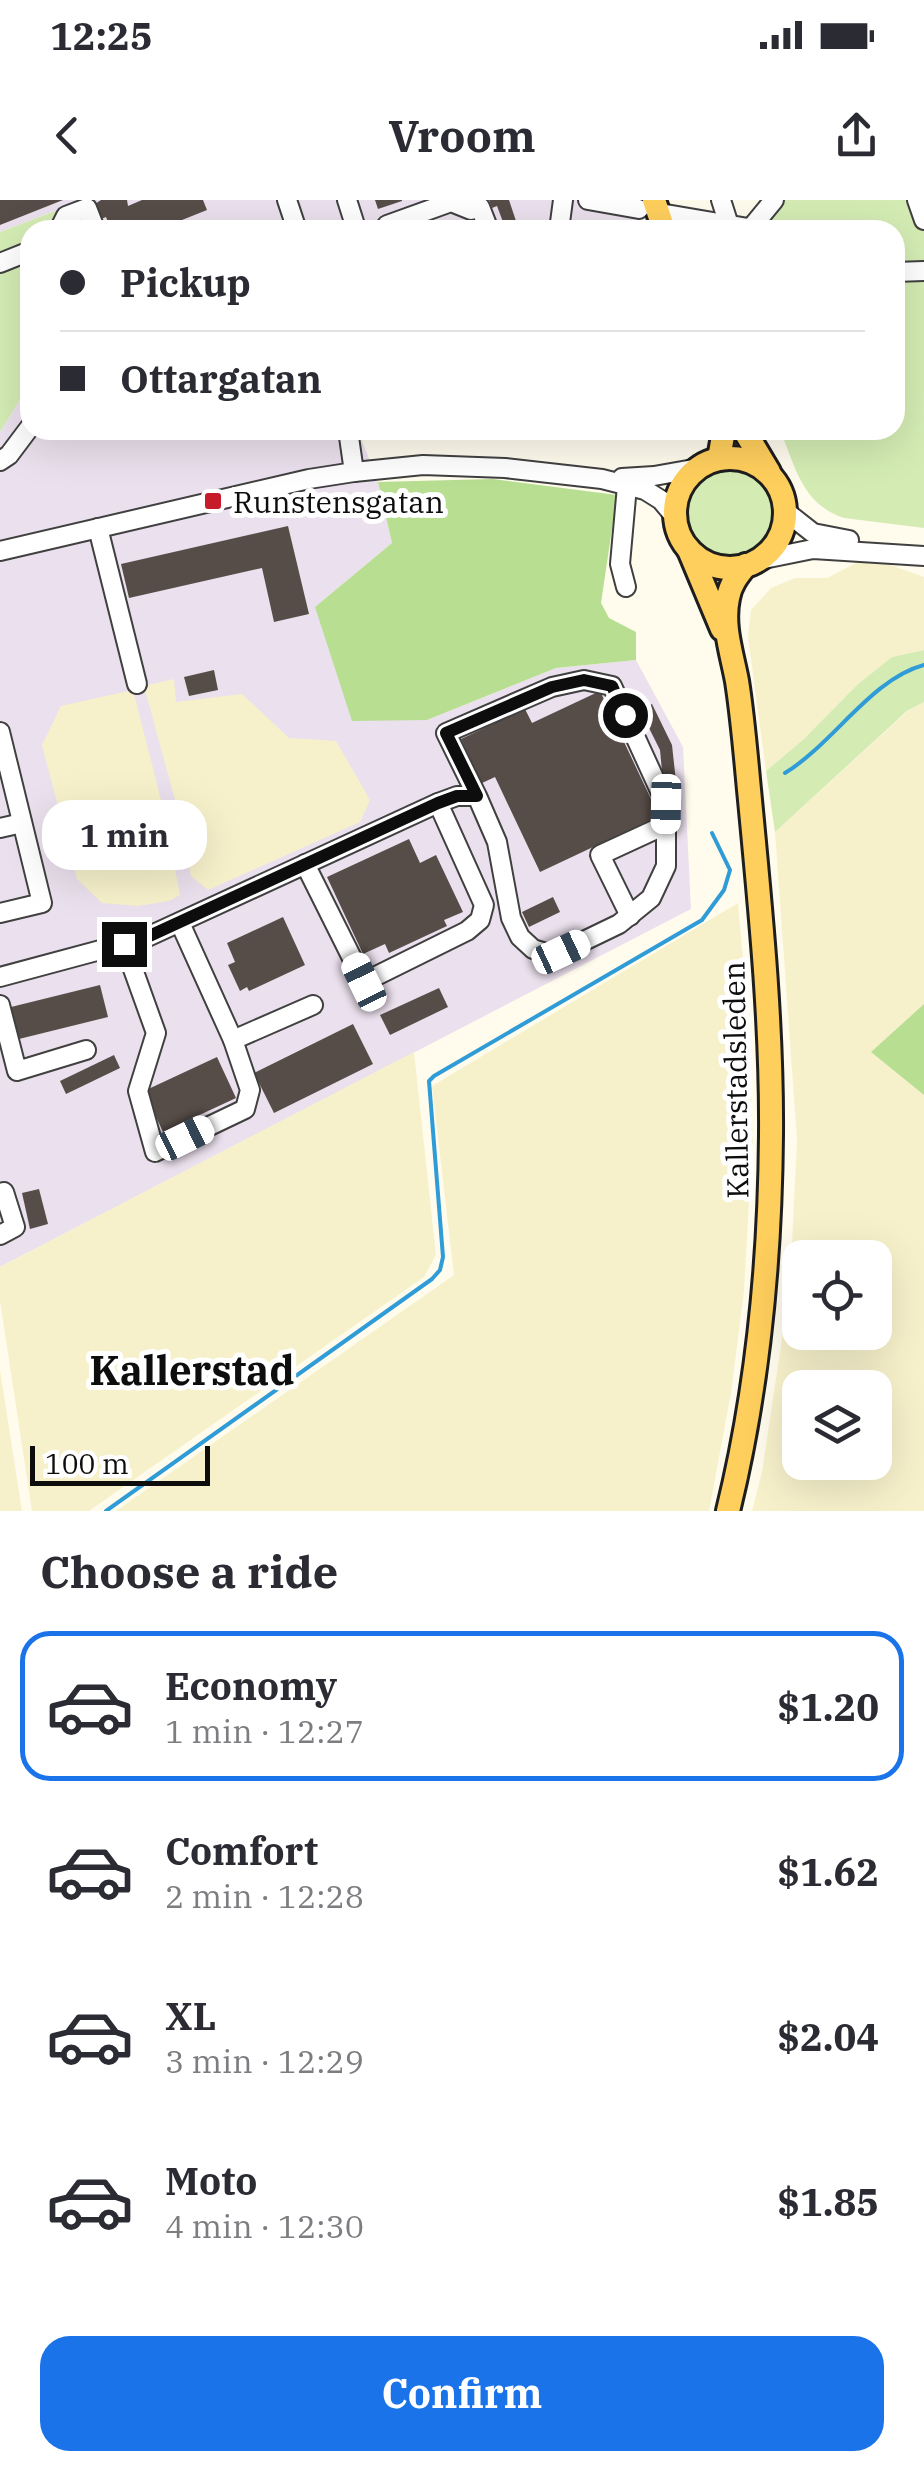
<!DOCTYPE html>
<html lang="en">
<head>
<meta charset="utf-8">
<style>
	:root { --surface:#fff; --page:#f7f7f7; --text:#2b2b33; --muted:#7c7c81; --line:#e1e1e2; --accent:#1a73e8 }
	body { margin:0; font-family:"IBM Plex Serif",serif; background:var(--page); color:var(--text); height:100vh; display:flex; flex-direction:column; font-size:38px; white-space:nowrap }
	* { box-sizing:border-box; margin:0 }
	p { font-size:32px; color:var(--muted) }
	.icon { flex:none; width:55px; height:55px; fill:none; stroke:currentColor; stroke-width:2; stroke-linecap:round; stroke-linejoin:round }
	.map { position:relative; height:1311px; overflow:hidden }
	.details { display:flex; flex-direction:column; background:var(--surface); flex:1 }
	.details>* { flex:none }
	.guide { position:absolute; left:20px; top:20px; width:885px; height:220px; border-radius:30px; box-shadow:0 10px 40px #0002; display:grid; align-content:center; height:220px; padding:0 40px; background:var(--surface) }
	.tools { position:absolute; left:782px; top:1040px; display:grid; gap:20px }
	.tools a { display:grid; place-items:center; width:110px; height:110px; border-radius:20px; background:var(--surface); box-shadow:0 10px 40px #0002; font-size:50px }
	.scale { position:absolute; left:30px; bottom:25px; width:180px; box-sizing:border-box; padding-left:10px; border:5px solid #0d0d0d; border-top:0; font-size:28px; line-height:35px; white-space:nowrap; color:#0d0d0d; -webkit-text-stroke:8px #fff; paint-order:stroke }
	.end { position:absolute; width:45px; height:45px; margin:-22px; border:12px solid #0d0d0d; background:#fff; box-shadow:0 0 0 5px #fff }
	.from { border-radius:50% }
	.bubble { position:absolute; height:70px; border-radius:30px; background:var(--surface); box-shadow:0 10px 40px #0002; font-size:32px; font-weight:700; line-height:70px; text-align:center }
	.car { position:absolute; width:30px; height:60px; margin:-30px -15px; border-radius:12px; box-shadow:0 0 8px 2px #0007; background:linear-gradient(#fff 24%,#345 0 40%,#fff 0 76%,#345 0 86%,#fff 0) }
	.guide b { display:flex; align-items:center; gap:35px; height:95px; font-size:38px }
	.guide b+b { border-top:2px solid var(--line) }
	.guide i { width:25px; height:25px; background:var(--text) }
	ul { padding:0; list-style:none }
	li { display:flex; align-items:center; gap:30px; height:150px; margin:0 20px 15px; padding:0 20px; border:5px solid transparent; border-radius:30px }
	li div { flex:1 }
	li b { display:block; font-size:38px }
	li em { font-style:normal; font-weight:700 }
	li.current { border-color:var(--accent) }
	li>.icon { width:90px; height:90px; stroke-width:1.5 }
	h2 { padding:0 40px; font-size:45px; line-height:120px }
	.primary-button { display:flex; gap:20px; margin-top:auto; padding:20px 40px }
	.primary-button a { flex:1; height:115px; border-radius:30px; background:var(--accent); color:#fff; font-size:40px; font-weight:700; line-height:115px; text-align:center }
	.status { display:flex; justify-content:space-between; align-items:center; height:70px; padding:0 50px; background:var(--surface); direction:ltr }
	.status svg { height:28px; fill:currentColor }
	header { display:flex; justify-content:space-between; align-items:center; height:130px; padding:0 40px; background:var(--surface); font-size:45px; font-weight:700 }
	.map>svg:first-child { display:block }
	.industrial { fill:#ebe0ed }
	.farmland { fill:#f7f1cb; fill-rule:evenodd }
	.green { fill:#d4ecb4 }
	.forest { fill:#b8de92 }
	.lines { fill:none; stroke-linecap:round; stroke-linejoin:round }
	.stream { stroke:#2f9cd7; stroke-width:4 }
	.building { fill:#574d48 }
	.minor-casing { stroke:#404040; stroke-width:22 }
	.major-casing { stroke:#1e1e1e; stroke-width:28 }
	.minor { stroke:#fff; stroke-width:18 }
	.major { stroke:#ffcf5d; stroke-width:22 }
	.route { stroke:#0d0d0d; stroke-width:12 }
	.poi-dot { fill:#c71b2b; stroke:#fff; stroke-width:4 }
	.labels { text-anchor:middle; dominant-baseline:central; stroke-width:10; stroke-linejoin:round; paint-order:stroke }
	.poi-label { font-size:30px; fill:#0d0d0d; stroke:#fff; text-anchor:start }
	.street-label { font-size:30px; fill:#0d0d0d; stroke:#fff }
	.district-label { font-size:40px; font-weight:bold; fill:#0d0d0d; stroke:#fff }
</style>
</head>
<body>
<div class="status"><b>12:25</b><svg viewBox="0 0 49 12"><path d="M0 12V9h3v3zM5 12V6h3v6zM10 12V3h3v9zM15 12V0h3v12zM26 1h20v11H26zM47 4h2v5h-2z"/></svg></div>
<header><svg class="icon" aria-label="back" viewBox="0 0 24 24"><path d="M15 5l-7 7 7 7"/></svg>Vroom<svg class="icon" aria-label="share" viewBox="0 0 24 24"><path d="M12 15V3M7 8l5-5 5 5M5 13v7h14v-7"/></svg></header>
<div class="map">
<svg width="924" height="1311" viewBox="0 0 924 1311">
	<rect width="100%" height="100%" fill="#fffbed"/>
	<g class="industrial">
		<polygon points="0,0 636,0 641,16 634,30 63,30 54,11 0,32"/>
		<polygon points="30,183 30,230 427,230 361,238 378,282 392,343 315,407 427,520 556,468 636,460 683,547 691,709 0,1067 0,232"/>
		<polygon points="474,230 633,230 633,238"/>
	</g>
	<g class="farmland">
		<polygon points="882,362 924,377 924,450 892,457 858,484 804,539 766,571 748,437 751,410 771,388 795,378 827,378 856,363"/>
		<polygon points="174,479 176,502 242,494 289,538 336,541 370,600 360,622 208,690 191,676 184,633 144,486"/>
		<polygon points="133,490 163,608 180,695 169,701 138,706 102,703 77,679 42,545 61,506"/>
		<path d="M924 502V804L871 852 924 895V1311H752L762 1272 790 1086 797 940 775 632 908 511ZM800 1058H875V1132H800ZM800 1188H875V1262H800Z"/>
		<polygon points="738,703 749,829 753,945 742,955 742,969 750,982 744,1091 731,1193 709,1311 116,1311 454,1075 432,886"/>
		<polygon points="414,852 436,1055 424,1077 89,1311 32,1311 0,1101 0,1067"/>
		<polygon points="0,1170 22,1311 0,1311"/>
	</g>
	<g class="green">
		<polygon points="780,0 914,0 924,30 924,63 895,64 895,30 780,30 765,25 764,20"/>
		<polygon points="55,11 63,30 30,30 30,183 0,232 0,32"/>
		<path d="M924 81V328L844 318C802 304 796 268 780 230H895V83Z"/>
		<circle cx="729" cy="313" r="44"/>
		<polygon points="924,450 924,502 907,511 775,632 766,571 804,539 858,484 892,457"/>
	</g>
	<g class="forest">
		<polygon points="493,279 617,295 601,403 609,418 636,432 636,460 556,468 427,520 352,521 315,407 392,343 378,282"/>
		<polygon points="924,804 924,895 871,852"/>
	</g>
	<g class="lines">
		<g class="stream">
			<path d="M785 573C833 544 871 479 924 465"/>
			<polyline points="106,1311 432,1079 440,1070 443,1057 429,881 434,876 702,720 724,690 730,670 712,633"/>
		</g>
	</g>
	<g class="building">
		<polygon points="0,0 63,0 0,25"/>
		<polygon points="101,0 127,0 128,6 142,0 203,0 207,10 157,30 111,30 106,17 101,19 95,4"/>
		<polygon points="375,0 402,0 402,1 378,9"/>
		<polygon points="489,0 509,0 519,30 506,30 497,6 492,8"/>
		<polygon points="331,21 332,25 337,24 339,30 325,30 323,24"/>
		<polygon points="288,326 309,414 274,422 262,368 129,398 121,364"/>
		<polygon points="214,470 218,490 189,496 184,477"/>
		<polygon points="600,491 659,616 540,672 495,577 482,583 461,539 525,509 532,523"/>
		<polygon points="652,504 672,545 677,591 664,592 660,550 640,510"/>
		<polygon points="409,639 420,663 436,655 463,712 444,720 447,726 389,753 385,744 363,754 327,677"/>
		<polygon points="553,697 560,712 529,727 522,712"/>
		<polygon points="283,717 305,765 249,791 247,787 240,791 228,765 235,762 227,743"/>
		<polygon points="100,785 108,817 19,839 11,807"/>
		<polygon points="439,788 448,807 390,835 380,815"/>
		<polygon points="353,824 373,864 274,913 254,873"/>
		<polygon points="114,855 120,868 66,894 60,881"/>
		<polygon points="217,857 236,898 163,932 144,891"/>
		<polygon points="39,989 48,1024 30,1029 22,993"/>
	</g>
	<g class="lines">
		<defs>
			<g id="minor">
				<polyline points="287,0 297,30"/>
				<polyline points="347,0 355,25"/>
				<polyline points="588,0 639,9"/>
				<polyline points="721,0 729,25"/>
				<polyline points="917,0 924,20"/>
				<polyline points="666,14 760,30"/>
				<polyline points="751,28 774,0"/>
				<polyline points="59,30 66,16 87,8 94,26 84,30"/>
				<polyline points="388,30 387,25 451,2 471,10 480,7 489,30"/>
				<polyline points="559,30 563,0"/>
				<polyline points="0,63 30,51"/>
				<polyline points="895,72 924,71"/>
				<polyline points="348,230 354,272"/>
				<polyline points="0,261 9,255 30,227"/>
				<polyline points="622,278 654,276 699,268"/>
				<polyline points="785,311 813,333 849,340"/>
				<polyline points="98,328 137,484"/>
				<polyline points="0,351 309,279 354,272 423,265 505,268 602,279 645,290 661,300 676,318"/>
				<polyline points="759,360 813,349 924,356"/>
				<polyline points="626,387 620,364 627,286"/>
				<polyline points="0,532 42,703 0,713"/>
				<polyline points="0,628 22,623"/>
				<polyline points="305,664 364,782 467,731 480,720 484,705 438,603"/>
				<polyline points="630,716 600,655 665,625"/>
				<polyline points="124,744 156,833 138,891 155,952 245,909 250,890 233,840 180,723"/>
				<polyline points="0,777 145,738 438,603 457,596 477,596 497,642 511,718 520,737 533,749 546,753 561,752 619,724 651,698 666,666 666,604 612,486 584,480 552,487 446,533 477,596"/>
				<polyline points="0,805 17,871 86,850"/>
				<polyline points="233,840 313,805"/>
				<polyline points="0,993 4,992 15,1027 0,1035"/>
			</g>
			<g id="major">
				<polyline points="654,0 664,30"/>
				<polyline points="744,230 769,272"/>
				<circle cx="730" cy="313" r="55"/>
				<polyline points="719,259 724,230"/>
				<polyline points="689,350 722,429"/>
				<path d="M728 1311C758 1189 770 1060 771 935 772 816 759 696 748 579 745 546 742 513 737 481 732 454 722 426 728 398 730 385 737 376 746 365"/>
			</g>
		</defs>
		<use href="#minor" class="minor-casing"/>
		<use href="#major" class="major-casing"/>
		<use href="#minor" class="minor"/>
		<use href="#major" class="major"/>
	</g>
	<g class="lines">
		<polyline class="route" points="124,744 145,738 438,603 457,596 477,596 446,533 552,487 584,480 612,486 625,515"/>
	</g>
	<rect class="poi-dot" x="203" y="291" width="20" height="20" rx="5"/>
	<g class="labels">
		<g class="poi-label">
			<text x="233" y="301">Runstensgatan</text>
		</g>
		<g class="street-label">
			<text transform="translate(735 880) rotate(-91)">Kallerstadsleden</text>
		</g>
		<g class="district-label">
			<text x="192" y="1170">Kallerstad</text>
		</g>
	</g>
</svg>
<div class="tools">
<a><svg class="icon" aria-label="locate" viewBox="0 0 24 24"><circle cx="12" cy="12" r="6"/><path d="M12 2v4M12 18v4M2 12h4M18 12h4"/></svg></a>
<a><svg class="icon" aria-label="layers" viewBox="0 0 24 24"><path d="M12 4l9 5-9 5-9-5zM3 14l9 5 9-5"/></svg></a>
</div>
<div class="scale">100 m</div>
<i class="end from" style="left:625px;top:515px"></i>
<i class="end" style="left:124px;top:744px"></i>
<div class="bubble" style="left:42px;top:600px;width:165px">1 min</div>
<i class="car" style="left:666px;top:604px;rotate:181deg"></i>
<i class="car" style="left:561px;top:752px;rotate:65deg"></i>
<i class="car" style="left:364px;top:782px;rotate:334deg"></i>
<i class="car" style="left:185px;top:938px;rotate:64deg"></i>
<div class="guide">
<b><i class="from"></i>Pickup</b>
<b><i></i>Ottargatan</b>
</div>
</div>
<section class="details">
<h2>Choose a ride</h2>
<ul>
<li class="current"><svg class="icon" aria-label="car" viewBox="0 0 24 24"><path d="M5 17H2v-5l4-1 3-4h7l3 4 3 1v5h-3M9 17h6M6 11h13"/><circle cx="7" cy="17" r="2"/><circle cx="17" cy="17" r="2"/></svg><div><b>Economy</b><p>1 min · 12:27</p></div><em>$1.20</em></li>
<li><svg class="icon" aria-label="car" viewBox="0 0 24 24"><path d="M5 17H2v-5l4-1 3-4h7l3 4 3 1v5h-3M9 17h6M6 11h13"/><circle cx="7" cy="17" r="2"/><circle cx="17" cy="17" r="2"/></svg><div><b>Comfort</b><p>2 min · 12:28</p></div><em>$1.62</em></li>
<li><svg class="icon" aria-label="car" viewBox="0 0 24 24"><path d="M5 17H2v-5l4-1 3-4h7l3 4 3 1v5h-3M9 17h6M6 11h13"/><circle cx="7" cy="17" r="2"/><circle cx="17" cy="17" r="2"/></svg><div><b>XL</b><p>3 min · 12:29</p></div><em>$2.04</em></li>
<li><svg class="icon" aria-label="car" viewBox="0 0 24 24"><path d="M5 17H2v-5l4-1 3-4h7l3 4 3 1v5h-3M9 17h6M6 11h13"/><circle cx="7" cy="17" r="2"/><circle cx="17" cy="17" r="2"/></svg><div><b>Moto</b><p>4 min · 12:30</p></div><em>$1.85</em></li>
</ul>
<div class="primary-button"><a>Confirm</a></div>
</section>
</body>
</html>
